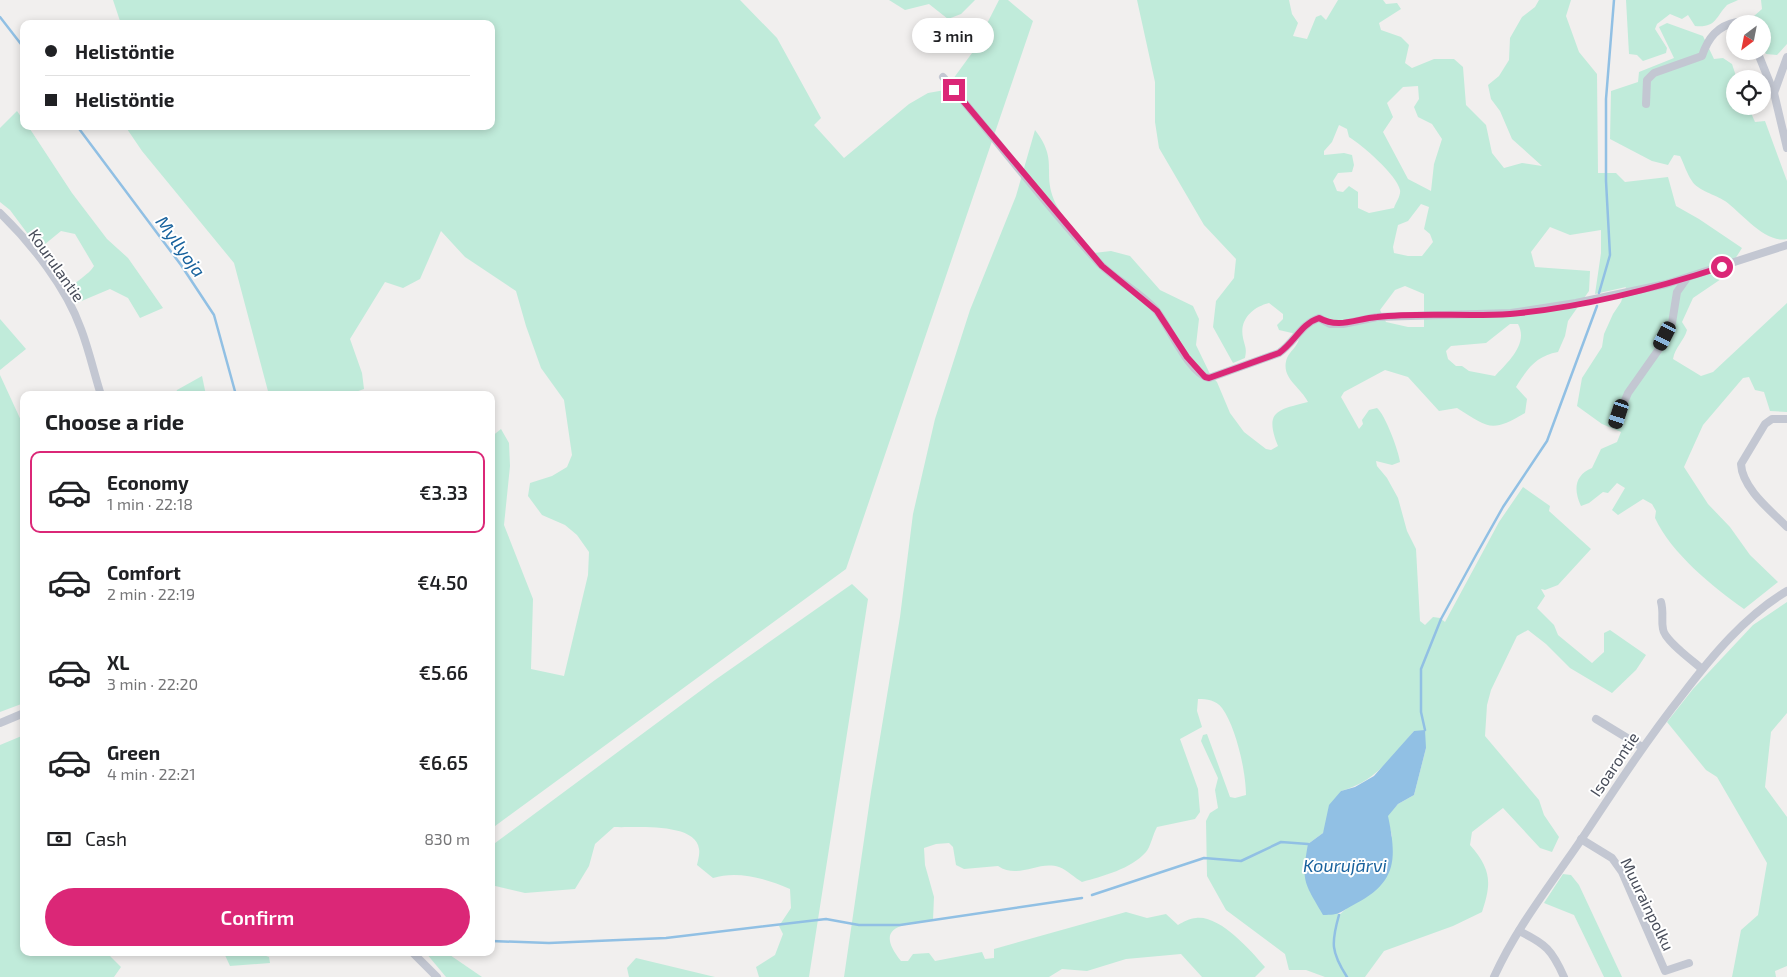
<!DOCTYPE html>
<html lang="en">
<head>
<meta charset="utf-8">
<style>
	:root { --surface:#fff; --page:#f6f6f6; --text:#202124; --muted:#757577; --line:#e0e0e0; --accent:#db2777 }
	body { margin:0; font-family:"Exo 2",sans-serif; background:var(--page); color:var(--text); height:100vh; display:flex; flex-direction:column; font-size:19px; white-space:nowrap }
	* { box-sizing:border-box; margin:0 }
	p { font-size:16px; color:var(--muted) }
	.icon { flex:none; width:28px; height:28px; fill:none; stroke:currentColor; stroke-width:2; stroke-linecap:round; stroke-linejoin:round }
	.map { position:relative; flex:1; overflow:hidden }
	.drawer { position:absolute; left:20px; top:391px; width:475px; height:565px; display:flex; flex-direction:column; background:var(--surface); border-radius:10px; box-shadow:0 2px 8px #0003 }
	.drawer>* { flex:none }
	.hud { position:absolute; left:20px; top:20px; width:475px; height:110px; border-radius:10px; box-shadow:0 2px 8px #0003; display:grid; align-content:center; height:110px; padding:0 25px; background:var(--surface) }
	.needle { width:32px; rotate:212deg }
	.fabs { position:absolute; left:1726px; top:15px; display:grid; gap:10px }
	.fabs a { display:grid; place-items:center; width:45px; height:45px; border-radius:50%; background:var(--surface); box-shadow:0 2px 8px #0003; font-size:25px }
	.end { position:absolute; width:22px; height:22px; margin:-11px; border:6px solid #db2777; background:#fff; box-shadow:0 0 0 2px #fff }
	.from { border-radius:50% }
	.bubble { position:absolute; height:35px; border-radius:18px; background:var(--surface); box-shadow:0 2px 8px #0003; font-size:16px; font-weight:600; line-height:35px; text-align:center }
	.car { position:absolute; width:15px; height:30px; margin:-15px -8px; border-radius:6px; box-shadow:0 0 4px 1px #0007; background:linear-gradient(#222 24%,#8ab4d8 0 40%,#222 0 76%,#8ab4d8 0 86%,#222 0) }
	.hud b { display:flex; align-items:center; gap:18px; height:48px; font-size:19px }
	.hud b+b { border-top:1px solid var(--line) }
	.hud i { width:12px; height:12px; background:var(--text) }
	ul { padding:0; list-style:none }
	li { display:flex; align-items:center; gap:15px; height:82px; margin:0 10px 8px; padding:0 15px; border:2px solid transparent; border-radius:10px }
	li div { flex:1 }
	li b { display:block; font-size:19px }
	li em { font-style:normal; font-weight:600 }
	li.current { border-color:var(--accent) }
	li>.icon { width:45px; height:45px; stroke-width:1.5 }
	h2 { padding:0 25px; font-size:22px; line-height:60px }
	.pay { display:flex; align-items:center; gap:12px; height:55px; padding:0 25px; font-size:19px }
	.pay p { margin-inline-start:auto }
	.primary-button { display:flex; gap:10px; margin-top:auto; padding:10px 25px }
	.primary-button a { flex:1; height:58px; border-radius:30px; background:var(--accent); color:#fff; font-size:20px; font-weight:600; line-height:58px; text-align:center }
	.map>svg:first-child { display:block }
	.green { fill:#c0ebda; fill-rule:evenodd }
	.water { fill:#91c0e4 }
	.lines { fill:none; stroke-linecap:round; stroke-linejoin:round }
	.stream { stroke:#91c0e4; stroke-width:2.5 }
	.minor { stroke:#c3c7d2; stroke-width:8 }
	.route { stroke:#db2777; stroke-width:6 }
	.labels { text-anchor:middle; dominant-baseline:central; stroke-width:4; stroke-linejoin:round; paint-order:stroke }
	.street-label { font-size:16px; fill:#484d5a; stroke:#fff }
	.water-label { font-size:18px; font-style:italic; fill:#18629d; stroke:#fff }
</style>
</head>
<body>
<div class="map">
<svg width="1787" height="977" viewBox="0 0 1787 977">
	<rect width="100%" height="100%" fill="#f1efee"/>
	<g class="green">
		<polygon points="113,0 740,0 777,38 821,118 814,125 844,158 909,104 928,93 945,90 972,53 999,0 1008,0 1033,21 846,569 491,829 491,437 501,429 509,443 510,466 504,525 533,599 531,669 564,676 588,575 589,552 577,535 565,525 542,515 528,496 530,483 552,476 567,467 572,455 564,400 541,368 526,326 516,291 465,257 441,231 420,279 403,288 385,282 350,339 362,373 364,389 347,395 269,395 234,263 142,151 125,126 491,126 491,24 121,24"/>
		<polygon points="889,0 975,0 961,14 948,19 929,4 905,10"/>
		<path d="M1137 0H1289L1292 14 1298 23 1293 36 1307 39 1316 17 1321 15 1326 20 1338 0H1383L1386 4 1397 3 1401 9 1379 23 1381 30 1401 37 1409 45 1405 63 1412 68 1434 59H1454L1463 67 1466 105 1486 125 1492 153 1504 168 1522 163 1542 166 1512 139 1500 111 1491 99 1488 85 1499 76 1509 60 1510 38 1522 17 1535 7 1539 0H1571L1566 16 1579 52 1597 74 1598 173H1616L1625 182 1668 177 1676 206 1699 219 1742 248 1735 259 1722 264 1724 277 1693 298 1682 322 1687 330C1684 341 1675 347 1673 359L1701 376 1713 372 1787 303V412L1770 411 1764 392 1755 390 1749 377 1743 378 1703 425 1684 467 1708 504 1730 527 1750 555 1778 582 1744 609C1713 587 1671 553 1655 518L1656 511 1652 504 1643 499 1618 515 1612 510 1625 488 1617 483 1608 493 1603 492 1589 503 1581 506C1573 489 1575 475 1592 468L1601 449 1617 442 1621 432 1602 424 1577 406 1582 378 1602 347 1604 334 1613 314 1621 302 1626 287 1595 294 1601 253V230L1570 235 1550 227 1531 252 1535 267 1590 271 1589 291 1568 321 1565 336 1558 352C1536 356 1528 368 1516 387L1527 399 1525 413C1491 433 1489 428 1457 408L1439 411 1408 377 1385 370 1344 392 1341 397 1359 429 1363 424 1362 420 1369 410 1377 408C1385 414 1399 452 1400 462L1392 465 1376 461 1377 466 1387 478 1398 498 1407 531 1416 549 1420 621 1425 625 1433 617 1440 618 1445 622 1499 522 1523 487 1550 506 1549 511 1591 549 1558 585 1545 590 1541 589 1545 596 1537 608 1554 625 1558 635 1592 663 1604 652V633L1610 630 1646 655 1636 670 1612 693 1570 668 1546 644 1528 630 1517 636 1491 690 1487 705 1485 736 1539 800 1544 815 1559 837 1552 852 1540 848 1503 808 1472 832 1470 845C1491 869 1492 882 1482 912L1453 926 1384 951 1365 977H1325L1306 970H1289L1285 954 1226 910 1207 876 1206 821 1210 813 1218 808 1215 790 1218 778 1201 741 1203 735 1207 734 1230 797 1235 798 1246 795C1246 772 1236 727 1222 708 1216 700 1207 699 1198 699L1197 711 1202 727 1180 739 1198 789 1200 812 1195 819 1157 827C1153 834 1150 848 1146 852 1131 869 1103 876 1082 882 1075 878 1067 870 1059 867 1038 860 1019 880 998 866L964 869 956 865 953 847 949 843 936 844 924 848 925 865 934 897 933 920C905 924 872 925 901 961H908L913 954 929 953 935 961 982 952 985 959 994 958V949L1126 912 1147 918 1166 914 1178 925C1183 922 1190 918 1196 918 1220 915 1250 950 1265 967L1255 977H1202L1181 954 1126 959 1087 971 1062 969 1049 977H844L871 792 900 617 913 514 935 419 970 310 1016 196 1035 130C1059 161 1042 171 1054 200 1060 215 1083 240 1094 253L1111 251 1130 256 1160 290 1193 306 1199 319 1196 345 1210 374 1217 382 1230 413 1244 432 1266 449 1271 450 1278 446C1264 411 1277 410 1308 402 1300 386 1280 378 1287 358 1290 351 1297 347 1299 339L1292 333 1279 330 1277 325 1283 319V314L1269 303C1253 307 1239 319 1243 338 1245 347 1247 348 1245 358L1233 363 1213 327 1216 301 1234 278 1236 259 1204 225 1159 148 1155 122V82ZM1418 86 1419 99 1414 107 1418 117 1432 124 1442 139 1434 164 1431 191 1408 179 1383 132 1393 117 1387 103 1403 87ZM1339 125 1347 129 1349 137C1362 145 1397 175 1400 190 1401 196 1396 202 1394 208L1369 213 1358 208V192L1349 186 1343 192 1337 191 1333 181 1338 173 1352 172 1354 165 1352 155 1344 153 1324 155V151L1332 142ZM1421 204 1429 207 1424 229 1430 234 1433 242 1422 256H1408L1394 253 1393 247 1398 225 1408 221ZM1405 286 1424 294V327H1408L1386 322 1380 310 1395 290ZM1510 324H1518C1529 344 1507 363 1495 376L1469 371 1462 366H1456L1448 359 1446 351 1451 346 1486 343ZM1414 731 1426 748 1414 795 1398 804 1387 816 1392 836 1346 909 1339 915 1308 844 1323 833 1341 791C1375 782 1392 757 1414 731Z"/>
		<path d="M1626 0H1738C1735 2 1730 3 1727 5 1715 18 1716 28 1695 26L1688 15 1682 19 1670 14 1657 24 1655 29 1667 48 1666 53 1643 61 1637 55 1629 54Z"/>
		<polygon points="1761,0 1787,0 1787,44 1777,55 1766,54 1763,48 1762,24 1751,24 1754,16 1762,9"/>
		<path d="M1667 23 1703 36 1714 59 1723 58 1732 64 1737 79H1735V106H1748L1755 122 1765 121 1787 181V239C1765 244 1741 212 1725 201 1716 195 1697 190 1692 181 1687 174 1684 164 1680 156L1674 155 1668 165 1652 161 1610 139 1611 91 1638 82 1639 72 1674 58 1659 27Z"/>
		<path d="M17 111 24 121V126H28L72 193 107 239 128 258 163 308 140 318 128 298 110 289 72 305 65 292C73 283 90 274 94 266L75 234 61 231 39 249 10 210 0 202V128Z"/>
		<polygon points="0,319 26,349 0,370"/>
		<polygon points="0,375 24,427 24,703 0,712"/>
		<polygon points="202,376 206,395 175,395 177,390"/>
		<path d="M852 584 868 599 809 977H759L756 967 775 955 783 934 779 926 791 908 790 889C767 879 738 870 713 878L697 865C698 860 700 854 699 849 696 822 635 828 614 827L595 844 589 866 575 889 525 893 491 885V846L715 680Z"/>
		<polygon points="1787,602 1787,713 1771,732 1765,787 1787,817 1787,966 1775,971 1776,977 1732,977 1741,930 1758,915 1767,863 1717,777 1706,770 1667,722 1693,689 1753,625"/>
		<polygon points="24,735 24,952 107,953 121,967 114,977 0,977 0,745"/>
		<polygon points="1563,874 1571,875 1579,885 1622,977 1604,977 1574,915 1544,903"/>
		<polygon points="224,953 258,953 269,957 270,963 230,966"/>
		<polygon points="426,953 447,953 482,977 446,977"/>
		<polygon points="636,958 715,977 629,977 627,968"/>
	</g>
	<path class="water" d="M1425 730 1426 748 1414 795 1398 804 1388 816C1397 859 1397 882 1355 904 1340 912 1341 915 1323 915 1304 882 1301 882 1308 844L1323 833 1329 805 1341 791 1355 787 1374 776 1414 731Z"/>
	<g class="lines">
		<g class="stream">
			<polyline points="0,17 24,48"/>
			<polyline points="77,126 181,265 214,315 236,395"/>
			<polyline points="1599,293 1610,255 1606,181 1606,99 1614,0"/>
			<polyline points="1425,730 1421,712 1421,669 1441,619 1476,555 1503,507 1547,441 1597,306"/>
			<polyline points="1092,895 1204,858 1241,861 1281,842 1308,844"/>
			<path d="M1339 915C1331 943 1331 952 1347 977"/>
			<polyline points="491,941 549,943 666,938 826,919 859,925 900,925 1082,898"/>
		</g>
		<g class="minor">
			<polyline points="1757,51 1774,93"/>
			<polyline points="1787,57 1774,93 1787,148"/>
			<path d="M943 77C996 139 1045 204 1100 264 1117 281 1140 292 1156 310 1169 326 1189 374 1209 378L1279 353C1295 342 1301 324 1319 318L1330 324H1343L1377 317 1511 313 1576 303 1666 284 1787 245"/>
			<path d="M1646 104 1647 80 1654 73 1702 56C1708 38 1717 26 1737 22L1739 24"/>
			<path d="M0 213C32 244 66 287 81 329 89 350 94 373 101 395"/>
			<path d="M1787 419H1772L1765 424 1741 464C1742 488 1771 511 1787 527"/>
			<polyline points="1615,424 1628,393 1659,349 1672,323 1677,292 1687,278"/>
			<path d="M1661 602C1664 613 1661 619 1663 629 1664 640 1693 661 1702 669"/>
			<polyline points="1596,719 1642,747"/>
			<polyline points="0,723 24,713"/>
			<polyline points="1581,839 1612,858 1622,872 1665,971 1689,963"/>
			<path d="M1519 931C1546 944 1552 950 1564 977"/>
			<polyline points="412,952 437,977"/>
			<path d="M1494 977C1516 928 1551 884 1581 840 1614 790 1646 741 1683 694 1712 656 1745 616 1787 591"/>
		</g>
	</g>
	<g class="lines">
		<path class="route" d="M954 90 1102 266 1157 311 1187 357 1205 377 1209 378 1279 353C1295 342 1301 324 1319 318 1339 329 1355 319 1377 317 1421 312 1466 317 1510 314 1578 308 1657 288 1722 267"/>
	</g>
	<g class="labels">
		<g class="street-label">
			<text transform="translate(57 265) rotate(55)">Kourulantie</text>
			<text transform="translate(1614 764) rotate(-56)">Isoarontie</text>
			<text transform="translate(1648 904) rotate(64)">Muurainpolku</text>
		</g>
		<g class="water-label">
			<text transform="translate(181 246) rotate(54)">Myllyoja</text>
			<text x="1345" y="865">Kourujärvi</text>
		</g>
	</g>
</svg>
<div class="fabs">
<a><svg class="needle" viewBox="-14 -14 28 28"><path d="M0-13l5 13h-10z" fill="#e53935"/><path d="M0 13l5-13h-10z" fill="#757577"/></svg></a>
<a><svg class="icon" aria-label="locate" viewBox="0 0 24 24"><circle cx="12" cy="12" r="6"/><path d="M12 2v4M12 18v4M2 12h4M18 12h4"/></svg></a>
</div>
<i class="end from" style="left:1722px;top:267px"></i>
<i class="end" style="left:954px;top:90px"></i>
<div class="bubble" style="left:912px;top:18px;width:82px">3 min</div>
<i class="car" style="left:1665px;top:336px;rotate:207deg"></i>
<i class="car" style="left:1619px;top:414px;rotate:198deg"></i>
<div class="hud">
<b><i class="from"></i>Helistöntie</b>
<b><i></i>Helistöntie</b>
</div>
<section class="drawer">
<h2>Choose a ride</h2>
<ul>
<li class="current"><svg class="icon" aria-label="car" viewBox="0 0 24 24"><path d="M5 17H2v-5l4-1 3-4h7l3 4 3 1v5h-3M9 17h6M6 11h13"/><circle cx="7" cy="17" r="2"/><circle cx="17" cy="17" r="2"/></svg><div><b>Economy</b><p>1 min · 22:18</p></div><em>€3.33</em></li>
<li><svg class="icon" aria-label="car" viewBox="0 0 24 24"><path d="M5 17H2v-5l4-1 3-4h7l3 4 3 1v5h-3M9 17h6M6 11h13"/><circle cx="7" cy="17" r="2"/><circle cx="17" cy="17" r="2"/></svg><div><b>Comfort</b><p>2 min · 22:19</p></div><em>€4.50</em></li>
<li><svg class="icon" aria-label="car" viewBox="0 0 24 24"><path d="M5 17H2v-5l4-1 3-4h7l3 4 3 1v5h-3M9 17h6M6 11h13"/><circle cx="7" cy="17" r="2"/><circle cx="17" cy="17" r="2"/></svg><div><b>XL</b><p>3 min · 22:20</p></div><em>€5.66</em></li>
<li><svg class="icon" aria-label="car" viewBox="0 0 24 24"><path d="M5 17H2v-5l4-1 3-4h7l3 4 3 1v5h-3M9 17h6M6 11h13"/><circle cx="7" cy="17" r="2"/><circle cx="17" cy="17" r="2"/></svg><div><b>Green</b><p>4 min · 22:21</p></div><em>€6.65</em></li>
</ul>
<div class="pay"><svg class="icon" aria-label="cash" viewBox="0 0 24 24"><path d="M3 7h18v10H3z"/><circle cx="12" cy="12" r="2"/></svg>Cash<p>830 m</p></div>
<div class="primary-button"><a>Confirm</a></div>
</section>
</div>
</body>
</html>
